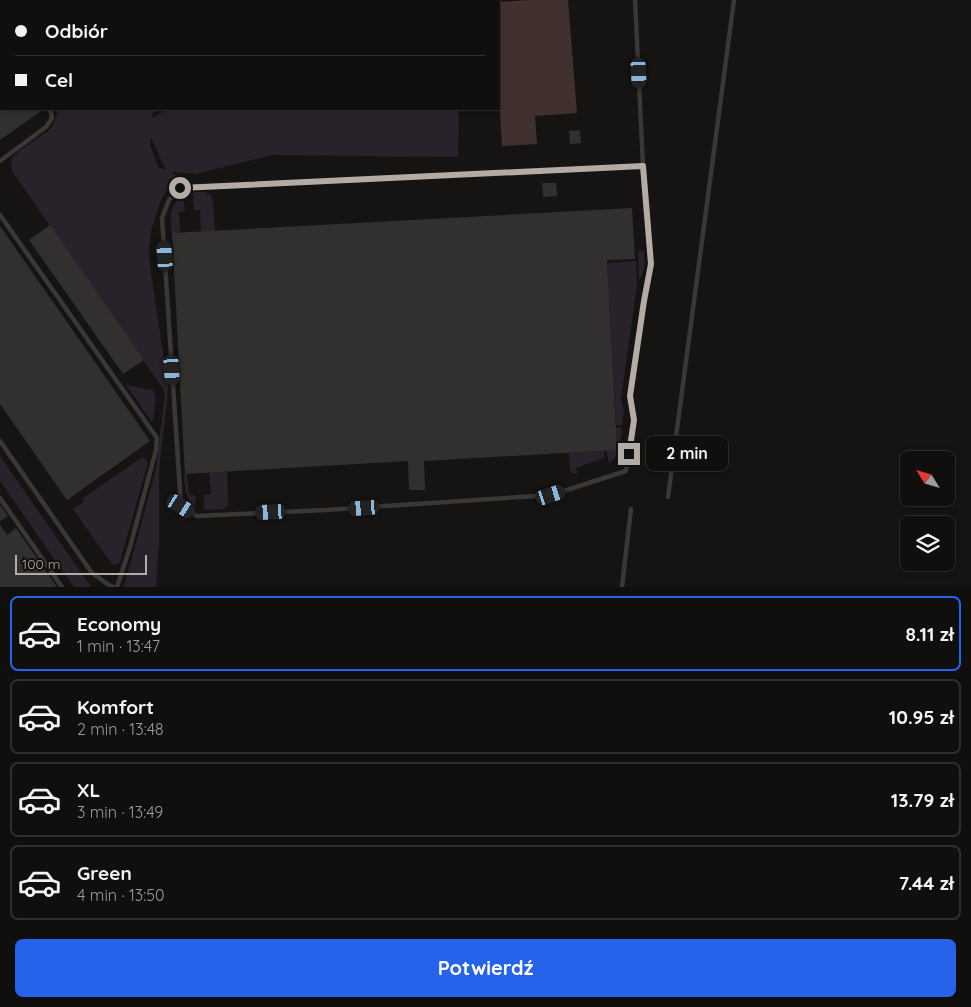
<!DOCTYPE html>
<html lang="pl">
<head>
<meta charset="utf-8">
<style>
	:root { --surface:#100f0e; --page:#191817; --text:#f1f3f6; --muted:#9c9c9e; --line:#302f2e; --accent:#2563eb }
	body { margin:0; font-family:Quicksand,sans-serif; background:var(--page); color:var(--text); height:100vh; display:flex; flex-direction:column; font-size:19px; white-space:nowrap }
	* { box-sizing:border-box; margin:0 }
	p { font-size:16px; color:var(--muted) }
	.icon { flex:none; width:28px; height:28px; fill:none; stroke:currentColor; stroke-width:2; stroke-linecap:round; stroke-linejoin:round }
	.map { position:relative; height:587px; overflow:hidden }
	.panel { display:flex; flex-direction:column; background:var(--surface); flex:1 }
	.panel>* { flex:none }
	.banner { position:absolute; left:0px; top:0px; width:500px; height:110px; box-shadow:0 2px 8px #0003,0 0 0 1px var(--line); display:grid; align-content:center; height:110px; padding:0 15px; background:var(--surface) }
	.needle { width:32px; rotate:307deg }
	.controls { position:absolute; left:900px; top:451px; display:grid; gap:10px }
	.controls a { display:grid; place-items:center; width:55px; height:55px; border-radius:8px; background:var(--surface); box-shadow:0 2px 8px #0003,0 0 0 1px var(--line); font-size:25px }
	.scale { position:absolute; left:15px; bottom:12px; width:132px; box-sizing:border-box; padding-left:5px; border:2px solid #b5aba5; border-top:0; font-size:14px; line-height:18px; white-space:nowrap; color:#b5aba5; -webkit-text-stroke:4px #100f0e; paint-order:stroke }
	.end { position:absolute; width:22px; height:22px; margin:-11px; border:6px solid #b5aba5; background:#111; box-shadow:0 0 0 2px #111 }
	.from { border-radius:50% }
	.bubble { position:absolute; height:35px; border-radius:8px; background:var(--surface); box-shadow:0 2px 8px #0003,0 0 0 1px var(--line); font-size:16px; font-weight:700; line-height:35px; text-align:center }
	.car { position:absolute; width:15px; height:30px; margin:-15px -8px; border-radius:6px; box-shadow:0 0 4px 1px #0007; background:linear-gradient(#222 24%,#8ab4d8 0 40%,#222 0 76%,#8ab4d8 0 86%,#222 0) }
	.banner b { display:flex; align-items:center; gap:18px; height:48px; font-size:19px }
	.banner b+b { border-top:1px solid var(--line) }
	.banner i { width:12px; height:12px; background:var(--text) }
	ul { padding:9px 0 0; list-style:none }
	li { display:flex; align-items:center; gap:15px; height:75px; margin:0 10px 8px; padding:0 5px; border:2px solid var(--line); border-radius:8px }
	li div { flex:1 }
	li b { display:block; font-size:19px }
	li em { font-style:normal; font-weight:700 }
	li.selected { border-color:var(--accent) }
	li>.icon { width:45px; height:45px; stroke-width:1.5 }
	.action { display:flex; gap:10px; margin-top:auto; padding:10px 15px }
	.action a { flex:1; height:58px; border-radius:8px; background:var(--accent); color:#fff; font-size:20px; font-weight:700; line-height:58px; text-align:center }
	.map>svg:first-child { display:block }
	.green { fill:#29222a; fill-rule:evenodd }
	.water { fill:#40312f }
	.building { fill:#31302e }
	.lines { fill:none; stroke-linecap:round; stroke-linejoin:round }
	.service { stroke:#3a3734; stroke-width:4.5 }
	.route { stroke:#b5aba5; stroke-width:6 }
</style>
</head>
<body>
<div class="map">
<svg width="971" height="587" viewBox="0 0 971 587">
	<rect width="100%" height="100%" fill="#151413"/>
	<g class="green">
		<polygon points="97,0 345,0 345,1 98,1"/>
		<polygon points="355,0 463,0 463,1 357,1"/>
		<path d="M57 109H160L152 114V118L167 109H459L458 157 272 155 195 174 177 172H171L176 175 160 202 151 231 149 252 151 273 168 385 167 401 159 470V543L156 587H124L156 469 165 394 164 390 12 171C11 166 11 162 12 158 16 152 41 136 48 131 55 124 57 118 57 109ZM151 137 166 170 158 167 150 145Z"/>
		<polygon points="196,192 205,192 211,195 213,200 215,231 201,232 200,210 194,210 193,194"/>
		<path d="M181 196H183L185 211 179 212 180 233H172C170 217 169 209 181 196Z"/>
		<path d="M638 251H644C645 262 645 271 639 280Z"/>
		<polygon points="636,261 637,285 621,399 624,411 622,425 616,425 607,263"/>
		<path d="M126 385 153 390C158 398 154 411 153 420L151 421Z"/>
		<path d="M616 428H622C620 441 621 456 609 463L606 451Z"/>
		<polygon points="604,451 604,458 576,468 578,474 572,473 570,470 569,453"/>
		<polygon points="0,456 91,587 74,587 0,481"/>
		<polygon points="141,458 144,458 148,462 120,562 115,565 112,564 73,509 84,502 82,499"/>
		<polygon points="227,471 228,505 223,509 206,510 204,507 204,495 211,494 209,472"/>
		<path d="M187 473 189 495H195L196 507C185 498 185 488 184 476L185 474Z"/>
	</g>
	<polygon class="water" points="529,0 568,0 577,113 535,116 537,144 502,146 499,97 499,2"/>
	<g class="building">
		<polygon points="0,109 44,109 0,140"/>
		<polygon points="580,130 581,143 570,144 569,131"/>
		<polygon points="542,183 556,183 557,196 543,197"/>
		<polygon points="632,208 635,259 607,260 617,450 424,461 425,490 409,490 408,461 185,474 172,233"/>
		<polygon points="50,225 144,360 123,374 29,240"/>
		<polygon points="0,226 150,441 67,500 0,404"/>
		<polygon points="0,505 8,516 0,521"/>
		<polygon points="0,525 7,535 16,528 57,587 0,587"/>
	</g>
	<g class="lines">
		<g class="service">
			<polyline points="635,0 643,166 651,264 644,301 630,396 634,420 626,471 551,495 326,510 197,516 181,506 162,218 169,200 180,188 643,166"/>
			<polyline points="0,28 1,30"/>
			<polyline points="0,161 46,127 52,118 50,109"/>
			<polyline points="0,215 157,438 156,450 130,547 117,587"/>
			<polyline points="0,441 92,573 106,583 113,587"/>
			<polyline points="668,497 734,0"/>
			<polyline points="0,498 62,587"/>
			<polyline points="622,587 631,509"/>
		</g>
	</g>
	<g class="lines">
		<polyline class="route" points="180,188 643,166 651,264 644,301 630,396 634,420 629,454"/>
	</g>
</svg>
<div class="controls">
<a><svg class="needle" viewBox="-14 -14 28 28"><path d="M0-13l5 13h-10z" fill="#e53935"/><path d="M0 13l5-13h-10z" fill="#9c9c9e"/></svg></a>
<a><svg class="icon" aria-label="layers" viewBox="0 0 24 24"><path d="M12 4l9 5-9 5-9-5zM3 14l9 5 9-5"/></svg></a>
</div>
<div class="scale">100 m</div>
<i class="end from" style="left:180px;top:188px"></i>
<i class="end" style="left:629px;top:454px"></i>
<div class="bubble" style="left:646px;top:436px;width:82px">2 min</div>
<i class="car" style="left:639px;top:73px;rotate:177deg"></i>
<i class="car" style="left:165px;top:256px;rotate:356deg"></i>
<i class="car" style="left:172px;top:370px;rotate:176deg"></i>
<i class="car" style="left:551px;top:495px;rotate:72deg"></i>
<i class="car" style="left:181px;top:506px;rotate:122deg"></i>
<i class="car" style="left:364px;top:508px;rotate:266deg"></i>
<i class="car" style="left:271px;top:512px;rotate:267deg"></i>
<div class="banner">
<b><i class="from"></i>Odbiór</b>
<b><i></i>Cel</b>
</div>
</div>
<section class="panel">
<ul>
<li class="selected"><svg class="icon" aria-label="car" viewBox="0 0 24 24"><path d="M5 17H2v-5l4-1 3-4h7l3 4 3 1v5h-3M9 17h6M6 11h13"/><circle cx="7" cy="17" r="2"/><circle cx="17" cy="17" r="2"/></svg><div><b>Economy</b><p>1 min · 13:47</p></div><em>8.11 zł</em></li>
<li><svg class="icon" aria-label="car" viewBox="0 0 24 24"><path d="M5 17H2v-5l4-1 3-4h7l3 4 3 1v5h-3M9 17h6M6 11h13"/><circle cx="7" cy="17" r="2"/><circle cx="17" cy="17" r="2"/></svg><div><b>Komfort</b><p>2 min · 13:48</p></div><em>10.95 zł</em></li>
<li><svg class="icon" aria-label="car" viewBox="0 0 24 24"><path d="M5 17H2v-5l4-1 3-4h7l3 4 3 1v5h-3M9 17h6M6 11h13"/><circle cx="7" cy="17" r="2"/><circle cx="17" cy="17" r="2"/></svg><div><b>XL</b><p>3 min · 13:49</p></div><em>13.79 zł</em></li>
<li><svg class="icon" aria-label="car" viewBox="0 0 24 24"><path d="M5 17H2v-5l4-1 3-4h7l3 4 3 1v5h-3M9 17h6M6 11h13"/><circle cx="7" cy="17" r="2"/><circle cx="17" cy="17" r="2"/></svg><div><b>Green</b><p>4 min · 13:50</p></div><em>7.44 zł</em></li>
</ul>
<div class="action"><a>Potwierdź</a></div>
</section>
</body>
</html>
